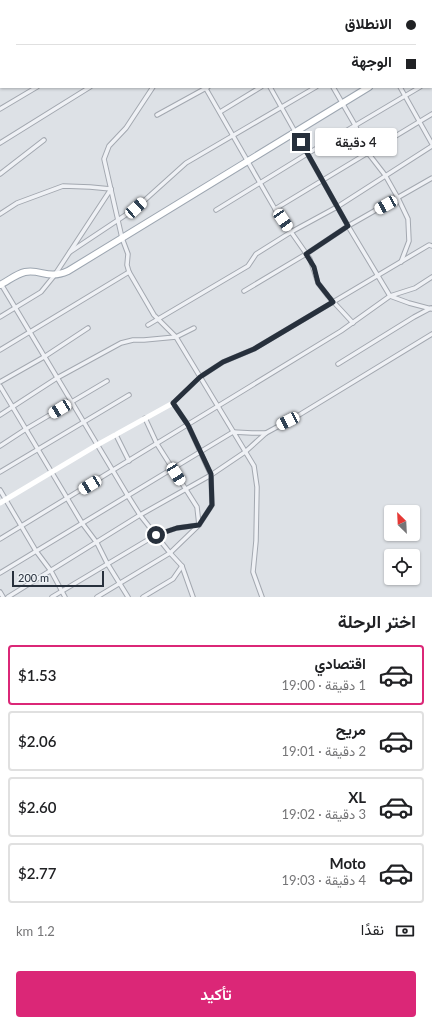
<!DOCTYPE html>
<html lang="ar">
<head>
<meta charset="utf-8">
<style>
	:root { --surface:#fff; --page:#f2f2f2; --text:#202124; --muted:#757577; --line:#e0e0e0; --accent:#db2777 }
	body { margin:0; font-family:Lato,Vazirmatn,sans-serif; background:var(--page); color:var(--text); direction:rtl; height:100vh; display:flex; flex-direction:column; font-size:15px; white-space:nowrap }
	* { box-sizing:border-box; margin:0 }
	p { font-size:13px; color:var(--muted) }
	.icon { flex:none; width:22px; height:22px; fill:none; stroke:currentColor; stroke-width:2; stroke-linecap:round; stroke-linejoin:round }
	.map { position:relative; height:597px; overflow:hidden; direction:ltr }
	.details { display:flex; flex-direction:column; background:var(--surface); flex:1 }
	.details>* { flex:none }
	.guide { position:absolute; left:0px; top:0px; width:432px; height:88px; box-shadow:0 1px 3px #0004; direction:rtl; display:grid; align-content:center; height:88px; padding:0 16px; background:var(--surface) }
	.needle { width:26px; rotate:336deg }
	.fabs { position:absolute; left:384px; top:505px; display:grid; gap:8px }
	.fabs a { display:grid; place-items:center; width:36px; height:36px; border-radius:4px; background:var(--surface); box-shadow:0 1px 3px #0004; font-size:20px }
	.scale { position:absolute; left:12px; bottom:10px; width:92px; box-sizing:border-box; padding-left:4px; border:2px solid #27303c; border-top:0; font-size:11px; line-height:14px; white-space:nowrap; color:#27303c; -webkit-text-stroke:3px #ecf0f4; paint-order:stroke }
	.end { position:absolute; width:18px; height:18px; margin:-9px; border:5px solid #27303c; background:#fff; box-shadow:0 0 0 2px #fff }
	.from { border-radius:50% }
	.bubble { position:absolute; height:28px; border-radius:4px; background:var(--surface); box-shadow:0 1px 3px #0004; font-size:13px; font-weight:600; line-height:28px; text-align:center; direction:rtl }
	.car { position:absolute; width:12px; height:24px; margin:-12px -6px; border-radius:5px; box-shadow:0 0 3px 1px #0007; background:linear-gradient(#fff 24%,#345 0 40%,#fff 0 76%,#345 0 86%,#fff 0) }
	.guide b { display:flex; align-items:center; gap:14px; height:38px; font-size:15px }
	.guide b+b { border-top:1px solid var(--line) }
	.guide i { width:10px; height:10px; background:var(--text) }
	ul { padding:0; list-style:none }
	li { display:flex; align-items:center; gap:12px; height:60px; margin:0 8px 6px; padding:0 8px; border:2px solid var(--line); border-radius:4px }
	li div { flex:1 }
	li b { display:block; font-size:15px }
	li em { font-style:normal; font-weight:600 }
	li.on { border-color:var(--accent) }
	li>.icon { width:36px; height:36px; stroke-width:1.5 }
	h2 { padding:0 16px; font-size:18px; line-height:48px }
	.pay { display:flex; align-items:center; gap:10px; height:44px; padding:0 16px; font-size:15px }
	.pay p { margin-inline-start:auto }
	.cta { display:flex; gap:8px; margin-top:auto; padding:8px 16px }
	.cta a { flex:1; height:46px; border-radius:4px; background:var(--accent); color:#fff; font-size:16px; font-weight:600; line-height:46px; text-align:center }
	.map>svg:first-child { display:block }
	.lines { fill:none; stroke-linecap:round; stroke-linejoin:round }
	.street-casing { stroke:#a3a8b0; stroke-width:5.5 }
	.primary-casing { stroke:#9da6b1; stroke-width:8 }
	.street { stroke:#eff1f5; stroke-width:3.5 }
	.secondary { stroke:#fff; stroke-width:5 }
	.primary { stroke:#fff; stroke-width:6 }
	.rail { stroke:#77818f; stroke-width:1; stroke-dasharray:2 4; stroke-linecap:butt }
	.route { stroke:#27303c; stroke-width:5 }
</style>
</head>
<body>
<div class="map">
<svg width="432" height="597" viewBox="0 0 432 597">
	<rect width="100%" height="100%" fill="#dde1e6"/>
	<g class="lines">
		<defs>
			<g id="street">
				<polyline points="181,1 183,0"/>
				<polyline points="211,1 212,0"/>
				<polyline points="293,1 294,0"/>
				<polyline points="350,1 351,0"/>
				<polyline points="411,1 412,0"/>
				<polyline points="431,18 432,17"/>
				<polyline points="431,79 432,78"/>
				<polyline points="0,81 1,81"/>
				<polyline points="153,87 126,128 109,146 104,159 122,238 128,254 127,265 129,272 154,315 176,337 254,466 257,487 256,541 253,572 262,597"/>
				<polyline points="205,87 275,209 310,259 318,283 328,296 353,323"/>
				<polyline points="270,87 348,226 390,296 409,303 432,309"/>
				<polyline points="333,87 355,125 368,153 385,175 398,198 408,219 409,241 401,262"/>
				<polyline points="400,87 432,144"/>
				<polyline points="0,109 37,87"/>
				<polyline points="220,112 261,87"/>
				<polyline points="157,115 208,87"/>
				<polyline points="0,143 90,87"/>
				<polyline points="0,174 44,140"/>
				<polyline points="275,209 432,114"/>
				<polyline points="216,210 307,154 420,87"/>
				<polyline points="0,214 17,203 63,186 90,187 111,189"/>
				<polyline points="70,252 136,208 186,163 316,87"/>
				<polyline points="1,284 128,496 140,515 170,553 182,566 193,597"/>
				<polyline points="244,291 306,254 348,226 432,178"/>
				<polyline points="0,317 41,292 54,276 111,189"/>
				<polyline points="148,325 248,266 256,254 291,232 337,207 432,146"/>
				<polyline points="0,350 129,272"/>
				<polyline points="338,364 414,317 431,308"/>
				<polyline points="200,377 223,362 254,349 429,245 432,246"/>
				<polyline points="0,382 44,357 88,328"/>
				<polyline points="0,386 82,523 97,543 107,563 128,597"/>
				<polyline points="0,415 57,378 121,343 133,340 144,340 176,337 194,328"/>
				<polyline points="116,435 129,461"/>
				<polyline points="0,446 26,429 107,381"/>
				<polyline points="0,472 129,395"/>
				<polyline points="0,490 36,551 51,571 65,597"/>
				<polyline points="0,539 341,331 390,296 415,288 432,277"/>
				<polyline points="0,573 233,432 252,433 266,433 299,415 432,334"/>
				<polyline points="0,592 3,597"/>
				<polyline points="8,597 140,515 211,475 245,452 266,433"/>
				<polyline points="52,597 156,535 177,528 199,525 212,505 211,475 188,425 173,403"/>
				<polyline points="97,597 170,553 199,525 197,507 157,444 145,418"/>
				<polyline points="143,597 173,579 182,566"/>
			</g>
			<g id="primary">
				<polyline points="431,50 432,49"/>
				<path d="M0 285C8 281 16 274 25 272 42 269 47 280 68 271L369 87"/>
			</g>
		</defs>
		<use href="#street" class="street-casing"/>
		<use href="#primary" class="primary-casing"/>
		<use href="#street" class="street"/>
		<polyline class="secondary" points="0,503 97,445 173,403 200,377"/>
		<use href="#primary" class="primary"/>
		<g class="rail">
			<polyline points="48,1 50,0"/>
			<polyline points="0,30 1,30"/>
		</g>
	</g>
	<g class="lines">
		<polyline class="route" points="156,535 177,528 199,525 212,505 211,474 188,425 173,403 200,377 223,362 254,349 333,302 318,283 314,267 306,254 348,226 301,142"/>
	</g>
</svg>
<div class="fabs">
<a><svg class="needle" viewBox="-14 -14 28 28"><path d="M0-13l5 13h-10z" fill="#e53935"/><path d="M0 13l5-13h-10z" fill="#757577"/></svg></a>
<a><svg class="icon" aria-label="locate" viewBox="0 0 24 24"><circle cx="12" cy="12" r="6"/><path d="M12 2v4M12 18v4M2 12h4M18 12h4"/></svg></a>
</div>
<div class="scale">200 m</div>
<i class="end from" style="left:156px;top:535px"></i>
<i class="end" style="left:301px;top:142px"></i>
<div class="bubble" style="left:315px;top:128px;width:82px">4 دقيقة</div>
<i class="car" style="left:386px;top:205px;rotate:241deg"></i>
<i class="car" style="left:136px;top:208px;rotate:48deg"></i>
<i class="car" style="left:283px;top:220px;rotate:146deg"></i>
<i class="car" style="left:60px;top:409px;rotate:239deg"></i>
<i class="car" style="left:288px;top:421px;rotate:243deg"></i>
<i class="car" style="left:176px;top:474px;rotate:148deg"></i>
<i class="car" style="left:90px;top:485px;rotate:239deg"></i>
<div class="guide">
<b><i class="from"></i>الانطلاق</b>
<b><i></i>الوجهة</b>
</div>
</div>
<section class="details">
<h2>اختر الرحلة</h2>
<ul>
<li class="on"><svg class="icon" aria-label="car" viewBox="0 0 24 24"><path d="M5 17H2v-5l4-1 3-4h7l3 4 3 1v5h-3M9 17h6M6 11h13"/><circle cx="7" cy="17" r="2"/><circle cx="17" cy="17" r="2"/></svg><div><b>اقتصادي</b><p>1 دقيقة · 19:00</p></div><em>$1.53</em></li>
<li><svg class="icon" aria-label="car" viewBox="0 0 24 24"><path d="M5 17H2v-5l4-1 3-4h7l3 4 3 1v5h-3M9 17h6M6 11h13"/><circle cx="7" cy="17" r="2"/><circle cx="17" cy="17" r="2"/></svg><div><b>مريح</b><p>2 دقيقة · 19:01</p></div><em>$2.06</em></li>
<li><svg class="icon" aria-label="car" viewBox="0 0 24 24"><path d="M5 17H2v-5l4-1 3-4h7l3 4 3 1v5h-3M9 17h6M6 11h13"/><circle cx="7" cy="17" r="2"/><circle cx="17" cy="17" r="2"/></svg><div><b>XL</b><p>3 دقيقة · 19:02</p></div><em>$2.60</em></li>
<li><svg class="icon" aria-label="car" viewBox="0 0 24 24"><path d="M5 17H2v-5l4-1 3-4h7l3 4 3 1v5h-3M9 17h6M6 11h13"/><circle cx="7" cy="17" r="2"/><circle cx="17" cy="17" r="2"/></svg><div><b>Moto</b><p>4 دقيقة · 19:03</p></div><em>$2.77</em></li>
</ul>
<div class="pay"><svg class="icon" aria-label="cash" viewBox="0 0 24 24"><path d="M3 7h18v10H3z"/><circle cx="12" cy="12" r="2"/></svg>نقدًا<p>1.2 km</p></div>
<div class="cta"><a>تأكيد</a></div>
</section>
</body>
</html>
